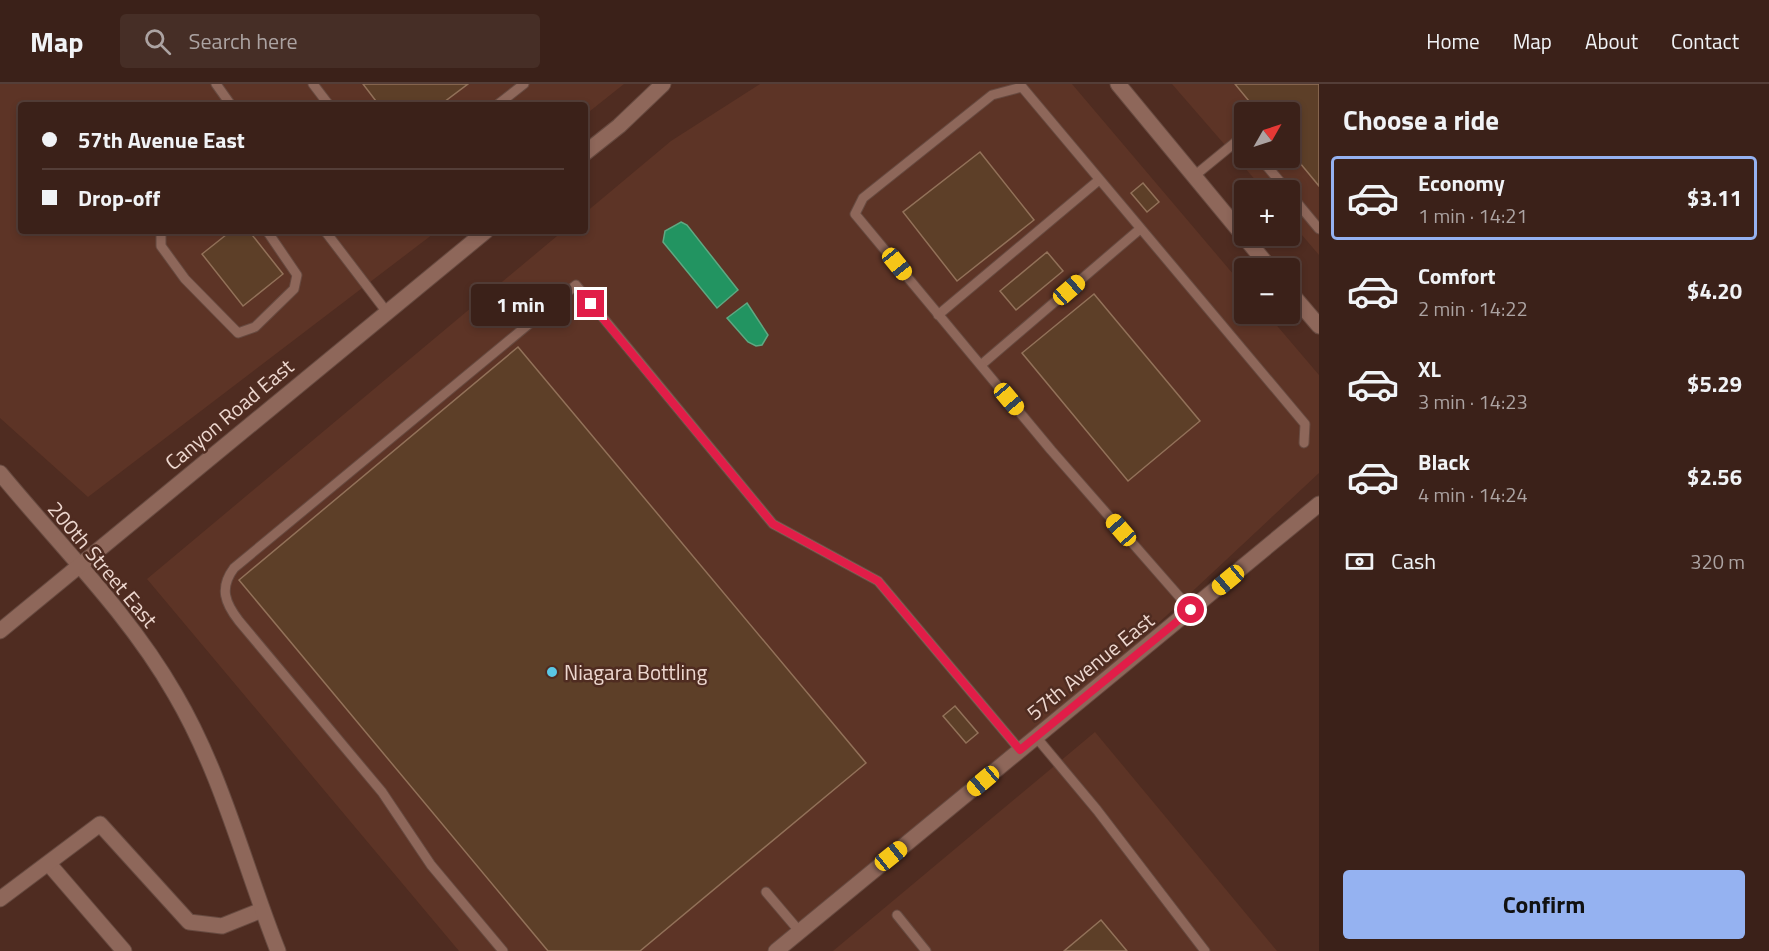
<!DOCTYPE html>
<html lang="en">
<head>
<meta charset="utf-8">
<style>
	:root { --surface:#3b2119; --page:#462e26; --text:#f1f3f6; --muted:#aca3a2; --line:#543e38; --accent:#95b2f1 }
	body { margin:0; font-family:"Titillium Web",sans-serif; background:var(--page); color:var(--text); height:100vh; display:flex; flex-direction:column; font-size:22px; white-space:nowrap }
	* { box-sizing:border-box; margin:0 }
	p { font-size:20px; color:var(--muted) }
	.icon { flex:none; width:33px; height:33px; fill:none; stroke:currentColor; stroke-width:2; stroke-linecap:round; stroke-linejoin:round }
	.map { position:relative; flex:1; overflow:hidden }
	.details { display:flex; flex-direction:column; background:var(--surface); width:450px }
	.details>* { flex:none }
	.hud { position:absolute; left:18px; top:18px; width:570px; height:132px; border-radius:6px; box-shadow:0 3px 9px #0003,0 0 0 2px var(--line); display:grid; align-content:center; height:132px; padding:0 24px; background:var(--surface) }
	.needle { width:39px; rotate:51deg }
	.fabs { position:absolute; left:1234px; top:18px; display:grid; gap:12px }
	.fabs a { display:grid; place-items:center; width:66px; height:66px; border-radius:6px; background:var(--surface); box-shadow:0 3px 9px #0003,0 0 0 2px var(--line); font-size:30px }
	.end { position:absolute; width:27px; height:27px; margin:-14px; border:8px solid #e11d48; background:#fff; box-shadow:0 0 0 3px #fff }
	.from { border-radius:50% }
	.bubble { position:absolute; height:42px; border-radius:6px; background:var(--surface); box-shadow:0 3px 9px #0003,0 0 0 2px var(--line); font-size:20px; font-weight:700; line-height:42px; text-align:center }
	.car { position:absolute; width:18px; height:36px; margin:-18px -9px; border-radius:8px; box-shadow:0 0 4px 2px #0007; background:linear-gradient(#f5c518 24%,#345 0 40%,#f5c518 0 76%,#345 0 86%,#f5c518 0) }
	.hud b { display:flex; align-items:center; gap:21px; height:57px; font-size:22px }
	.hud b+b { border-top:2px solid var(--line) }
	.hud i { width:15px; height:15px; background:var(--text) }
	ul { padding:0; list-style:none }
	li { display:flex; align-items:center; gap:18px; height:84px; margin:0 12px 9px; padding:0 12px; border:3px solid transparent; border-radius:6px }
	li div { flex:1 }
	li b { display:block; font-size:22px }
	li em { font-style:normal; font-weight:700 }
	li.current { border-color:var(--accent) }
	li>.icon { width:54px; height:54px; stroke-width:1.5 }
	h2 { padding:0 24px; font-size:27px; line-height:72px }
	.pay { display:flex; align-items:center; gap:15px; height:66px; padding:0 24px; font-size:22px }
	.pay p { margin-inline-start:auto }
	.button { display:flex; gap:12px; margin-top:auto; padding:12px 24px }
	.button a { flex:1; height:69px; border-radius:6px; background:var(--accent); color:#111; font-size:24px; font-weight:700; line-height:69px; text-align:center }
	header { display:flex; align-items:center; gap:36px; box-sizing:border-box; height:84px; padding:0 30px; background:var(--surface); border-bottom:2px solid var(--line) }
	header strong { font-size:28px }
	nav { display:flex; gap:33px; margin-inline-start:auto; font-size:21px }
	.search { width:420px; height:54px; background:var(--page); display:flex; align-items:center; gap:15px; box-sizing:border-box; padding:0 21px; border-radius:6px; color:var(--muted); font-size:22px }
	main { display:flex; flex:1; min-height:0 }
	.map>svg:first-child { display:block }
	.built { fill:#5d3426; fill-rule:evenodd }
	.water { fill:#229461; stroke:#5fa882; stroke-width:1.5 }
	.building { fill:#5d3f28; stroke:#927159; stroke-width:1.5 }
	.lines { fill:none; stroke-linecap:round; stroke-linejoin:round }
	.lane-casing { stroke:#674a40; stroke-width:11 }
	.street-casing { stroke:#674a40; stroke-width:17 }
	.secondary-casing { stroke:#674a40; stroke-width:17 }
	.lane { stroke:#8e675a; stroke-width:9 }
	.street { stroke:#8e675a; stroke-width:15 }
	.secondary { stroke:#8e675a; stroke-width:15 }
	.route { stroke:#e11d48; stroke-width:8 }
	.poi-dot { fill:#5ac8e6; stroke:#4f2c21; stroke-width:2 }
	.labels { text-anchor:middle; dominant-baseline:central; stroke-width:5; stroke-linejoin:round; paint-order:stroke }
	.street-label { font-size:21px; fill:#edd7cf; stroke:#4f2c21 }
	.poi-label { font-size:21px; fill:#edd7cf; stroke:#4f2c21; text-anchor:start }
</style>
</head>
<body>
<header>
<strong>Map</strong>
<div class="search"><svg class="icon" aria-label="search" viewBox="0 0 24 24"><circle cx="10" cy="10" r="6"/><path d="M15 15l6 6"/></svg>Search here</div>
<nav><a>Home</a><a>Map</a><a>About</a><a>Contact</a></nav>
</header>
<main>
<div class="map">
<svg width="1319" height="867" viewBox="0 0 1319 867">
	<rect width="100%" height="100%" fill="#4f2c21"/>
	<g class="built">
		<polygon points="0,0 624,0 585,31 585,21 21,21 21,147 437,147 88,413 0,334"/>
		<polygon points="760,0 1072,0 1245,204 1245,230 1267,230 1319,291 1319,389 1090,603 776,867 459,867 147,495 563,147 585,147 585,129 671,57"/>
		<path d="M1172 0H1319V171L1290 137V106H1264ZM1245 28H1290V74H1245Z"/>
		<polygon points="1095,648 1277,867 833,867"/>
	</g>
	<g class="water">
		<polygon points="681,138 687,141 738,206 717,224 663,158 665,147"/>
		<polygon points="747,219 768,251 762,261 756,262 748,258 727,234"/>
	</g>
	<g class="building">
		<polygon points="363,0 468,0 440,21 379,21"/>
		<polygon points="1235,0 1319,0 1319,102 1290,67 1290,28 1258,28"/>
		<polygon points="980,68 1034,136 957,197 903,128"/>
		<polygon points="1143,99 1159,118 1147,128 1131,109"/>
		<polygon points="231,147 249,147 283,190 243,222 202,170"/>
		<polygon points="1047,168 1063,187 1016,226 1000,207"/>
		<polygon points="1094,210 1200,337 1128,397 1022,269"/>
		<polygon points="518,263 866,679 640,867 548,867 239,496"/>
		<polygon points="955,622 978,649 966,659 943,632"/>
		<polygon points="1101,836 1127,867 1064,867"/>
	</g>
	<g class="lines">
		<defs>
			<g id="lane">
				<polyline points="216,0 231,21"/>
				<polyline points="313,0 329,21"/>
				<polyline points="497,21 524,0"/>
				<polyline points="1260,74 1287,106"/>
				<polyline points="1193,93 1243,52 1245,55"/>
				<polyline points="1290,110 1319,145"/>
				<polyline points="161,147 161,162 185,195 238,249 255,243 294,205 297,191 267,147"/>
				<polyline points="325,147 386,227"/>
				<polyline points="938,231 1099,96"/>
				<polyline points="981,281 1140,145"/>
				<polyline points="1191,526 1051,366 855,130 863,114 992,11 1022,3 1305,340 1304,359"/>
				<polyline points="1036,653 1097,726 1205,867"/>
				<polyline points="766,808 800,848"/>
				<polyline points="897,831 926,867"/>
				<path d="M503 867 431 781 382 708 239 537C225 519 219 504 234 484L576 201 773 440 878 497 1020 666"/>
			</g>
			<g id="street">
				<polyline points="1118,0 1270,184"/>
				<polyline points="1290,208 1319,242"/>
				<polyline points="49,780 124,867"/>
				<polyline points="0,815 100,740 189,838 222,842 262,826"/>
				<polyline points="776,867 1319,420"/>
			</g>
			<g id="secondary">
				<polyline points="585,69 619,42 663,0"/>
				<path d="M0 389C60 462 128 528 175 610 222 690 244 781 278 867"/>
				<polyline points="0,547 486,147"/>
			</g>
		</defs>
		<use href="#lane" class="lane-casing"/>
		<use href="#street" class="street-casing"/>
		<use href="#secondary" class="secondary-casing"/>
		<use href="#lane" class="lane"/>
		<use href="#street" class="street"/>
		<use href="#secondary" class="secondary"/>
	</g>
	<g class="lines">
		<polyline class="route" points="591,220 773,440 878,497 1020,666 1191,526"/>
	</g>
	<circle class="poi-dot" cx="552" cy="588" r="6"/>
	<g class="labels">
		<g class="street-label">
			<text transform="translate(229 330) rotate(-40)">Canyon Road East</text>
			<text transform="translate(103 480) rotate(50)">200th Street East</text>
			<text transform="translate(1090 582) rotate(-39)">57th Avenue East</text>
		</g>
		<g class="poi-label">
			<text x="564" y="588">Niagara Bottling</text>
		</g>
	</g>
</svg>
<div class="fabs">
<a><svg class="needle" viewBox="-14 -14 28 28"><path d="M0-13l5 13h-10z" fill="#e53935"/><path d="M0 13l5-13h-10z" fill="#aca3a2"/></svg></a>
<a>+</a>
<a>−</a>
</div>
<i class="end from" style="left:1191px;top:526px"></i>
<i class="end" style="left:591px;top:220px"></i>
<div class="bubble" style="left:471px;top:200px;width:99px">1 min</div>
<i class="car" style="left:897px;top:180px;rotate:141deg"></i>
<i class="car" style="left:1069px;top:206px;rotate:49deg"></i>
<i class="car" style="left:1009px;top:315px;rotate:140deg"></i>
<i class="car" style="left:1121px;top:446px;rotate:319deg"></i>
<i class="car" style="left:1228px;top:496px;rotate:230deg"></i>
<i class="car" style="left:983px;top:697px;rotate:230deg"></i>
<i class="car" style="left:891px;top:772px;rotate:51deg"></i>
<div class="hud">
<b><i class="from"></i>57th Avenue East</b>
<b><i></i>Drop-off</b>
</div>
</div>
<section class="details">
<h2>Choose a ride</h2>
<ul>
<li class="current"><svg class="icon" aria-label="car" viewBox="0 0 24 24"><path d="M5 17H2v-5l4-1 3-4h7l3 4 3 1v5h-3M9 17h6M6 11h13"/><circle cx="7" cy="17" r="2"/><circle cx="17" cy="17" r="2"/></svg><div><b>Economy</b><p>1 min · 14:21</p></div><em>$3.11</em></li>
<li><svg class="icon" aria-label="car" viewBox="0 0 24 24"><path d="M5 17H2v-5l4-1 3-4h7l3 4 3 1v5h-3M9 17h6M6 11h13"/><circle cx="7" cy="17" r="2"/><circle cx="17" cy="17" r="2"/></svg><div><b>Comfort</b><p>2 min · 14:22</p></div><em>$4.20</em></li>
<li><svg class="icon" aria-label="car" viewBox="0 0 24 24"><path d="M5 17H2v-5l4-1 3-4h7l3 4 3 1v5h-3M9 17h6M6 11h13"/><circle cx="7" cy="17" r="2"/><circle cx="17" cy="17" r="2"/></svg><div><b>XL</b><p>3 min · 14:23</p></div><em>$5.29</em></li>
<li><svg class="icon" aria-label="car" viewBox="0 0 24 24"><path d="M5 17H2v-5l4-1 3-4h7l3 4 3 1v5h-3M9 17h6M6 11h13"/><circle cx="7" cy="17" r="2"/><circle cx="17" cy="17" r="2"/></svg><div><b>Black</b><p>4 min · 14:24</p></div><em>$2.56</em></li>
</ul>
<div class="pay"><svg class="icon" aria-label="cash" viewBox="0 0 24 24"><path d="M3 7h18v10H3z"/><circle cx="12" cy="12" r="2"/></svg>Cash<p>320 m</p></div>
<div class="button"><a>Confirm</a></div>
</section>
</main>
</body>
</html>
